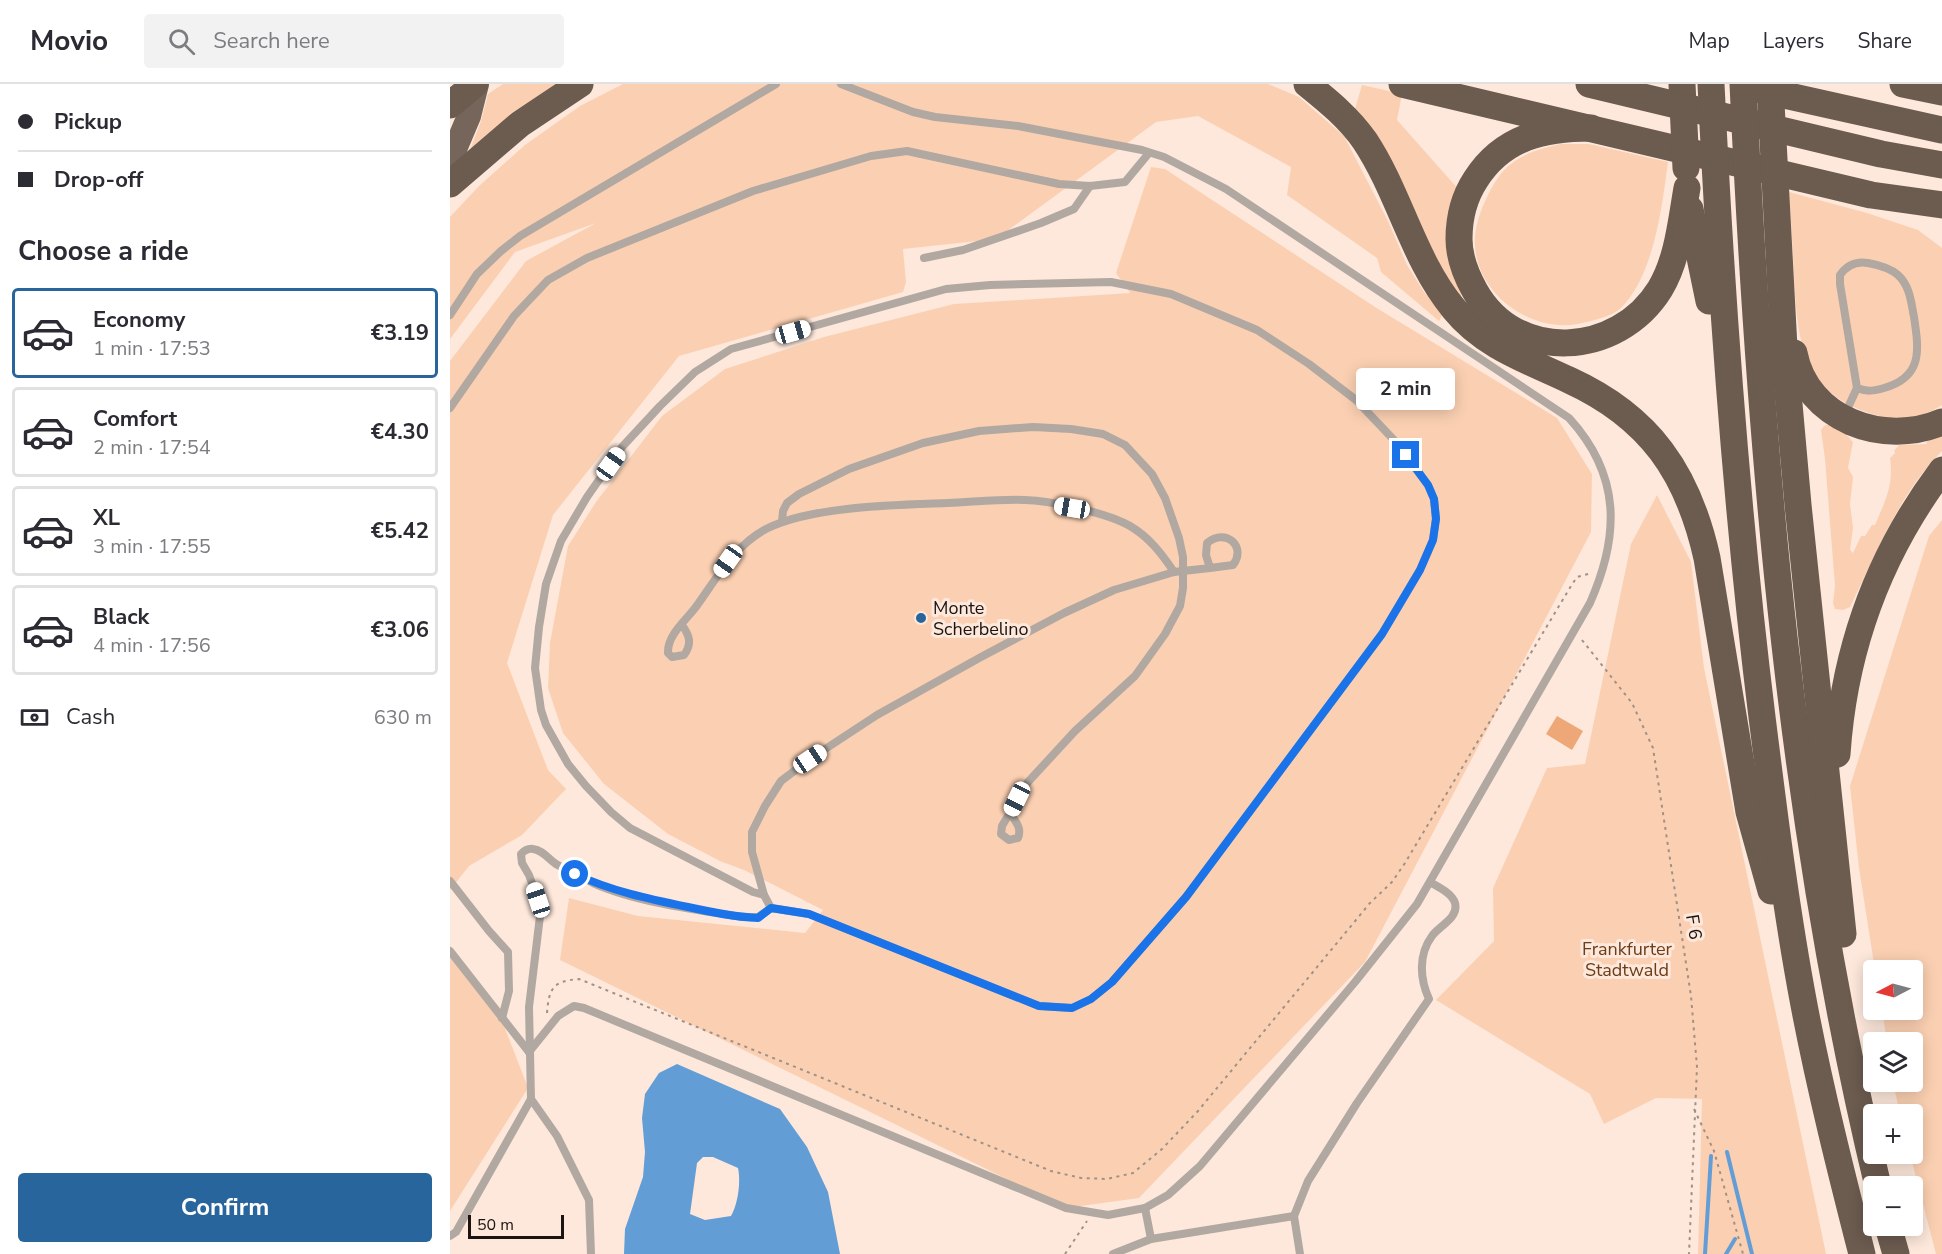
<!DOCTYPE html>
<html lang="en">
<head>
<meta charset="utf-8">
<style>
	:root { --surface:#fff; --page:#f2f2f3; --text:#2b2b33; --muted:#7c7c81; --line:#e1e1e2; --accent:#28659c }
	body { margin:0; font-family:"Nunito Sans",sans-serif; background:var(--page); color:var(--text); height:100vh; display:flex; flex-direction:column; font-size:22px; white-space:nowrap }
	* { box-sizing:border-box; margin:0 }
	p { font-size:20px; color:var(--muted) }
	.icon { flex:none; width:33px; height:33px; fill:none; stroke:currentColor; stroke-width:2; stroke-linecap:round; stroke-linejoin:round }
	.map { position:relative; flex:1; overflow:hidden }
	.panel { display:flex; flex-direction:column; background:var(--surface); width:450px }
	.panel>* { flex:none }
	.top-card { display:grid; align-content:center; height:132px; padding:0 18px; background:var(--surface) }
	.needle { width:39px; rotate:264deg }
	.controls { position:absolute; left:1413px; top:876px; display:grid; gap:12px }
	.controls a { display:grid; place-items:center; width:60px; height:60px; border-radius:6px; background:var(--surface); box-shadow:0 3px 15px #0003; font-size:30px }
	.scale { position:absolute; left:18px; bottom:15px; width:96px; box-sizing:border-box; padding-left:6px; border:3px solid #1b1410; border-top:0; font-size:16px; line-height:21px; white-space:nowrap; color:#1b1410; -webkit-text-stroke:4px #fde8db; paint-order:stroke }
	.end { position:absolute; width:27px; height:27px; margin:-14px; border:8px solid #1a73e8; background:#fff; box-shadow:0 0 0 3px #fff }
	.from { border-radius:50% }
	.bubble { position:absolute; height:42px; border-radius:6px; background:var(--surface); box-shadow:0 3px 15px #0003; font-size:20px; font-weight:700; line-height:42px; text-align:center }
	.car { position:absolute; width:18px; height:36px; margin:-18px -9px; border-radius:8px; box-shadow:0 0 4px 2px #0007; background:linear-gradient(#fff 24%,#345 0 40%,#fff 0 76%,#345 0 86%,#fff 0) }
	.top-card b { display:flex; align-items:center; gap:21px; height:57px; font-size:22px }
	.top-card b+b { border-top:2px solid var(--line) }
	.top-card i { width:15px; height:15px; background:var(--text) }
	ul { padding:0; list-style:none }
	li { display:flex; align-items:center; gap:18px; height:90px; margin:0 12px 9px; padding:0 6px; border:3px solid var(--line); border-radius:6px }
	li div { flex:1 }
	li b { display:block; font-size:22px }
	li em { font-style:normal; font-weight:700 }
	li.on { border-color:var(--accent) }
	li>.icon { width:54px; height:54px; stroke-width:1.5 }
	h2 { padding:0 18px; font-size:27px; line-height:72px }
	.pay { display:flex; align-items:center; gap:15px; height:66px; padding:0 18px; font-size:22px }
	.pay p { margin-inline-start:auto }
	.cta { display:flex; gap:12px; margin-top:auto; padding:12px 18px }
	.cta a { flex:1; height:69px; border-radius:6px; background:var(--accent); color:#fff; font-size:24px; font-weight:700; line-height:69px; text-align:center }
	header { display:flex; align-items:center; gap:36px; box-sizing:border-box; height:84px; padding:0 30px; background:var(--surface); border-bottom:2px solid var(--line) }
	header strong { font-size:28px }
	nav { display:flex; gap:33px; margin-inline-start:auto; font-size:21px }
	.search { width:420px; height:54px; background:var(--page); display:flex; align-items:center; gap:15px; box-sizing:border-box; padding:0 21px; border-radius:6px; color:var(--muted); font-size:22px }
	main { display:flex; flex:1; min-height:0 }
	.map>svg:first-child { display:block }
	.green { fill:#fbd0b2 }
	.water { fill:#629dd6; fill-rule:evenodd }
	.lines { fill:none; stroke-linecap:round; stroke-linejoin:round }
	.stream { stroke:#629dd6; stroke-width:4 }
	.building { fill:#eea877 }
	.path { stroke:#a09187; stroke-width:2; stroke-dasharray:3 4.5; stroke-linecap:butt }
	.service { stroke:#b1a8a2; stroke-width:8 }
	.trunk { stroke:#75655a; stroke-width:24 }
	.motorway { stroke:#6c5b4f; stroke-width:27 }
	.route { stroke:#1a73e8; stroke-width:8 }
	.poi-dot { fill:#28659c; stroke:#fde8db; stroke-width:2 }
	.labels { text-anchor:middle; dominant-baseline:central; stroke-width:6; stroke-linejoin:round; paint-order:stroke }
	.poi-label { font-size:18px; fill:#1b1410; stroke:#fde8db; text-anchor:start }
	.street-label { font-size:18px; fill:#1b1410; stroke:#fde8db }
	.park-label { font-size:18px; fill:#6b3d19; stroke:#fde8db }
</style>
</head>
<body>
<header>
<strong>Movio</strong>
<div class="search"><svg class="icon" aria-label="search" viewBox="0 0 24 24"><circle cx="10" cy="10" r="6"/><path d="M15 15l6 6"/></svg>Search here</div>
<nav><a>Map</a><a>Layers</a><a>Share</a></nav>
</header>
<main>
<section class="panel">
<div class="top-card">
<b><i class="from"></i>Pickup</b>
<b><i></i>Drop-off</b>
</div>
<h2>Choose a ride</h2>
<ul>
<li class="on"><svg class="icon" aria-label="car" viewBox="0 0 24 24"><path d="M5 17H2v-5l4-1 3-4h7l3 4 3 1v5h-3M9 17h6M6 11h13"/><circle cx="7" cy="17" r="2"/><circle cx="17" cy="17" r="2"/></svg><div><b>Economy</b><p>1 min · 17:53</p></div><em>€3.19</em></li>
<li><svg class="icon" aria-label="car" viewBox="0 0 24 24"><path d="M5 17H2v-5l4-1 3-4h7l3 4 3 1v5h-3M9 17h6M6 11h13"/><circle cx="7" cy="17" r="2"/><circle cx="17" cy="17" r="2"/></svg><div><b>Comfort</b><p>2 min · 17:54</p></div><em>€4.30</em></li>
<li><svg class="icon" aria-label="car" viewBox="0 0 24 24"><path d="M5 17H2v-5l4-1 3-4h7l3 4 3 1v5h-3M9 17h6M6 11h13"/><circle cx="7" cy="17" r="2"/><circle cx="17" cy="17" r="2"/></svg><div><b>XL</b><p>3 min · 17:55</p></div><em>€5.42</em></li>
<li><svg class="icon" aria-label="car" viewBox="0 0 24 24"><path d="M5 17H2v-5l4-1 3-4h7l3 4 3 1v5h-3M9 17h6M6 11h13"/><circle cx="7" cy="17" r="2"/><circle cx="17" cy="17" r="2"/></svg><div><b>Black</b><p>4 min · 17:56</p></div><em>€3.06</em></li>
</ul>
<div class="pay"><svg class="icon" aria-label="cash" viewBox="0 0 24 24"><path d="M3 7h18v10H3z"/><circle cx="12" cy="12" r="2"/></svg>Cash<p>630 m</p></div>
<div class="cta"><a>Confirm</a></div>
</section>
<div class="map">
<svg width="1492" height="1170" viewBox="0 0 1492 1170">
	<rect width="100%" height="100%" fill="#fde8db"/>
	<g class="green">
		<polygon points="53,0 111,0 61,29 13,84 31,37 38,10"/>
		<polygon points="173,0 818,0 849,13 894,52 938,137 957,181 974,208 993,230 989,237 931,188 927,174 837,111 841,83 748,32 706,38 546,155 453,165 456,198 453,208 229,272 103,431 57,579 98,686 116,705 72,751 19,782 0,806 0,277 76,177 146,139 65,168 0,255 0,133 29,102 75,61 130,22"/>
		<polygon points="912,1 952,10 947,36 1010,107 1014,208 1006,217 903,32"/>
		<path d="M1111 60H1139L1218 78C1212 123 1204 191 1171 224 1161 233 1141 237 1128 240 1078 249 1021 206 1025 152 1027 135 1032 123 1039 109 1044 99 1052 86 1061 80 1076 68 1093 64 1111 60Z"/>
		<polygon points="701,83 715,85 925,223 1107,334 1142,390 1141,448 915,878 689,1114 616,1124 110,876 119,814 188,832 355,849 373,826 294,786 270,777 218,750 154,700 113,649 98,604 100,559 118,462 146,418 212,332 275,285 374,253 504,220 680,209 666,189"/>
		<path d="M1339 108 1417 129 1468 146 1492 164V321C1472 335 1444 337 1422 330 1352 308 1348 258 1344 195 1343 166 1341 137 1339 108Z"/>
		<path d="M1379 340 1392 346 1403 358 1398 384 1403 393 1400 420 1403 444 1400 466 1403 469 1411 452H1415L1422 441H1425C1435 417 1444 401 1440 374L1445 369 1444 367 1449 361 1476 360 1479 353 1492 350V367C1449 410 1427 468 1400 523L1393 526 1385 525 1383 519 1385 502 1375 375 1371 346 1374 342Z"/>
		<polygon points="1207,411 1241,478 1254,584 1376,1170 1248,1170 1252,1015 1206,1014 1154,1040 1140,1010 986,916 1044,857 1043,804 1097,684 1135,680 1181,460"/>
		<polygon points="1492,436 1492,1170 1486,1170 1460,1070 1462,1070 1462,1030 1450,1030 1443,998 1462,998 1462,958 1437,958 1432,926 1462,926 1462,886 1425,886 1409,784 1400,702 1479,452"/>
		<polygon points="0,873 53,939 78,1004 0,1127"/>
	</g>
	<path class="water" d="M227 980 330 1025 357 1063 378 1108 390 1170H174L175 1145 193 1093 195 1068 192 1034 195 1010 209 989ZM253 1073H263L288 1084C291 1098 288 1120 281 1132L255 1136 240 1130 247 1079Z"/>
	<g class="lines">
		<g class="stream">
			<polyline points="1277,1068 1302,1170"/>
			<polyline points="1255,1170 1261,1072"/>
			<polyline points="1276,1170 1285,1155"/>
		</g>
	</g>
	<polygon class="building" points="1107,632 1133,647 1122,666 1096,650"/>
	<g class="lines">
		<g class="path">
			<polyline points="1132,556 1182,619 1203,664 1241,912 1247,983 1239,1170"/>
			<path d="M97 929C99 904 103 897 129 895L601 1087 631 1094 657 1095 683 1089 712 1065 748 1027 920 819 942 798 955 779 1121 502 1127 493 1142 489"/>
			<polyline points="1244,1025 1264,1067 1293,1170"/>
			<polyline points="615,1170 637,1137"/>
		</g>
		<g class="service">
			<polyline points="474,174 513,166 591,139 624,125 640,102"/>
			<polyline points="0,231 27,190 51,167 70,152 326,0"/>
			<polyline points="0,324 64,232 98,196 137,174 303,107 421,72 457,67 609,100 640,102 675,98 699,69"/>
			<path d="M1395 330 1407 304 1390 200V191C1397 181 1407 177 1418 179 1429 181 1440 184 1448 191 1460 202 1461 218 1464 233 1469 266 1473 293 1434 304 1424 307 1417 308 1407 304"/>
			<path d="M332 438 333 427 337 419 349 410 399 385 473 359 529 347 583 343 621 345 653 350 675 361 702 390 715 414 729 454 733 473V504L730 522 715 550 685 592 625 647 578 698 552 742 551 750 559 756 568 754C572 744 566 738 560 729"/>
			<path d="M232 541C240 552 242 560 234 571L222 573 218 569C217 550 238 535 248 520 268 492 286 460 318 444 363 422 447 421 498 419 523 418 550 415 575 416 602 417 658 429 680 442 699 453 712 470 724 488"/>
			<polyline points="0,797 39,847 58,868 59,907 52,934"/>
			<path d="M314 811 302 768V748L315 722 331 697 360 675 427 631 531 573 614 529 664 506 724 488 760 484 756 471 757 459C776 443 797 463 783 481L760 484"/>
			<polyline points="0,867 79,968"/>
			<path d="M79 968 108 932 124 922 134 924 616 1124 658 1131 695 1124 718 1111 750 1082 905 898 967 820 1140 519C1170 451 1171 391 1119 334L776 105 714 73 692 66 568 42 485 33 463 28 391 0"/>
			<polyline points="81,1015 107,1052 139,1116 141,1170"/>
			<polyline points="695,1124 701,1155"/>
			<path d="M0 1152 6 1148 81 1015 79 923 90 832 88 816 79 791 72 779 71 770C75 766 78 764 83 765 93 766 98 775 106 780 118 787 131 793 143 799 185 818 247 826 292 833H308L321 824 314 811 303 808 180 744 161 728 136 702 118 680 96 641 91 626 85 584 89 543 96 500 111 457 137 413 172 363 210 322 245 288 281 265 496 205 540 201 661 198 721 210 807 246 859 280 906 316 944 356 978 401 984 415 986 434 983 456 970 486 932 550 736 813 662 898 641 915 622 924 589 922 359 830 321 824"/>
			<polyline points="663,1170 701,1155 844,1132"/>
			<path d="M850 1170 844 1132 858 1097 907 1019 979 915C970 895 968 871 982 852 989 842 1009 834 1005 819 1002 809 988 803 980 798"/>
		</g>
		<polyline class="trunk" points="0,77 19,32 27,0"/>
		<g class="motorway">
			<path d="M857 0C878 17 899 34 915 57 950 110 963 176 1004 225 1034 262 1077 276 1119 296 1200 333 1238 389 1257 474L1299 728 1321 807"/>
			<polyline points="952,0 1421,111 1492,121"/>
			<polyline points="1139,0 1431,70 1492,81"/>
			<polyline points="1232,0 1236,84"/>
			<path d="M1261 0C1271 212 1286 423 1312 633 1324 729 1336 826 1354 921 1370 1005 1391 1088 1412 1170"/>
			<path d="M1293 0C1310 370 1341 742 1428 1102"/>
			<polyline points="1320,0 1334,264 1348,421 1393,850"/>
			<polyline points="1453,0 1492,8"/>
			<polyline points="1303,4 1492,46"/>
			<polyline points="0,21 25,0"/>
			<path d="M1141 44C1094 44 1053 53 1026 95 1014 113 1009 134 1009 155 1009 174 1016 191 1025 207 1066 280 1168 273 1210 205 1228 175 1231 138 1237 104"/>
			<polyline points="0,100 70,40 130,0"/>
			<polyline points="1240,125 1259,217"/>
			<path d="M1344 269C1357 336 1434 363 1492 338"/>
			<path d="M1387 670C1394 566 1429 470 1492 386"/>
			<polyline points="1438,1142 1446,1170"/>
		</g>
	</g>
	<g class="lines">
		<path class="route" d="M125 790C161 807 199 815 238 823 261 828 284 833 308 834L321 824 359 830 589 922 622 924 641 915 662 898 736 813 932 550 970 486 983 456 986 435 984 415 978 401 956 371"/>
	</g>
	<circle class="poi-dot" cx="471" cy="534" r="6"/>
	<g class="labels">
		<g class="poi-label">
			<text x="483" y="524">Monte<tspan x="483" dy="21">Scherbelino</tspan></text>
		</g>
		<g class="street-label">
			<text transform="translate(1244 843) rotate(81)">F 6</text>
		</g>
		<g class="park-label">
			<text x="1177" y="865">Frankfurter<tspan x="1177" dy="21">Stadtwald</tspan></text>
		</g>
	</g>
</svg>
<div class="controls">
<a><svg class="needle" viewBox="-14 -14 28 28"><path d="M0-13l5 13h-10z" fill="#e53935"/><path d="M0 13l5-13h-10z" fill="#7c7c81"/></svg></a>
<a><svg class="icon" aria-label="layers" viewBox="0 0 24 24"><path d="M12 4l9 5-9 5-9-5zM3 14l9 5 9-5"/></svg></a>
<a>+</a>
<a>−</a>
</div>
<div class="scale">50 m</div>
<i class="end from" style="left:125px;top:790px"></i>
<i class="end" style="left:956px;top:371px"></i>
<div class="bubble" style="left:906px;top:284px;width:99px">2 min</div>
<i class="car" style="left:343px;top:248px;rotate:74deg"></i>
<i class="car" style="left:161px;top:380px;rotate:35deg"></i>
<i class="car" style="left:622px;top:424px;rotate:280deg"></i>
<i class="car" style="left:278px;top:477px;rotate:215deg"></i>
<i class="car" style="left:360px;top:675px;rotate:56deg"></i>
<i class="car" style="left:567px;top:715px;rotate:206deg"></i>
<i class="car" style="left:88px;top:816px;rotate:342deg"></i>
</div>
</main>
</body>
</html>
